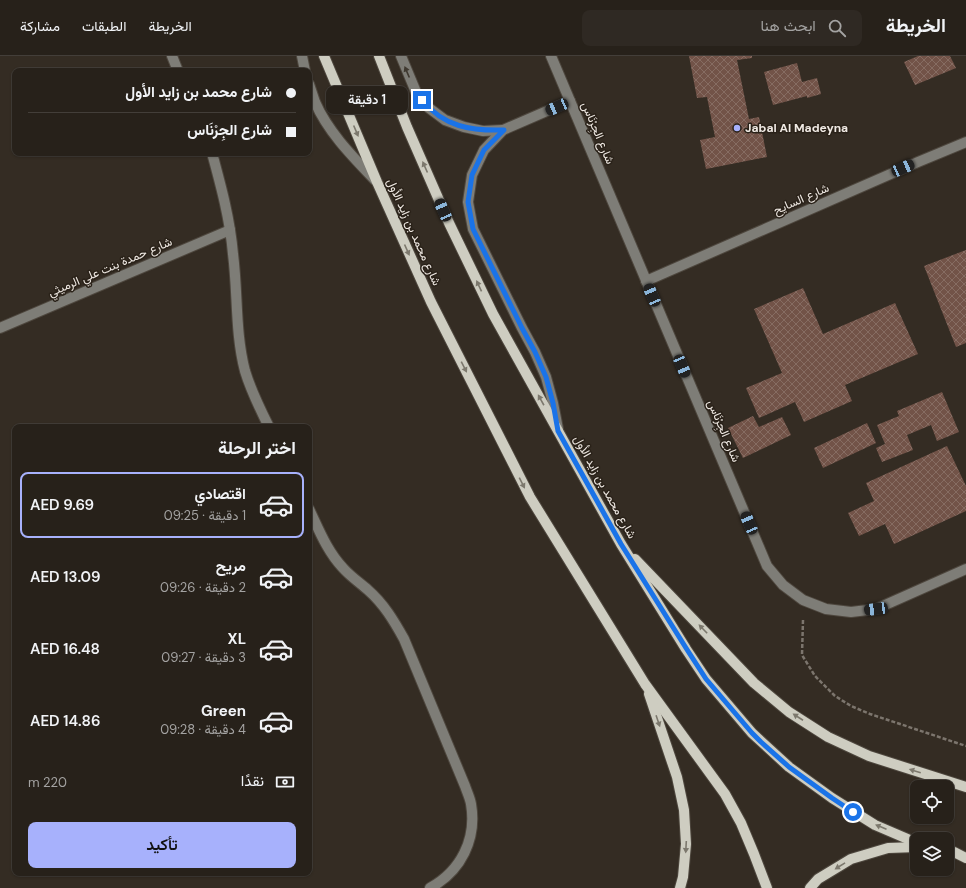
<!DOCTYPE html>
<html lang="ar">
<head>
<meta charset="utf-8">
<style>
	:root { --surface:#27211a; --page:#2f2923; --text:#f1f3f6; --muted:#a4a3a2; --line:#433e39; --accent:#a7b1fc }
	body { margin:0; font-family:"DM Sans",Vazirmatn,sans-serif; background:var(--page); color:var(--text); direction:rtl; height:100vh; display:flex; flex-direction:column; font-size:15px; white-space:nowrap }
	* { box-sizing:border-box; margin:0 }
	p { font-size:13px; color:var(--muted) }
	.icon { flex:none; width:22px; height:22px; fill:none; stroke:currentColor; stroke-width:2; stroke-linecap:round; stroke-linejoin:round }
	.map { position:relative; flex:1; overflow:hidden; direction:ltr }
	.drawer { position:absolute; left:12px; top:368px; width:300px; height:452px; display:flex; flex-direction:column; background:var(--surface); border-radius:8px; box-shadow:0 1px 3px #0004,0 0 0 1px var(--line); direction:rtl }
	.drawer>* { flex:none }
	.guide { position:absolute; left:12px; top:12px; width:300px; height:88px; border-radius:8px; box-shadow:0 1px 3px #0004,0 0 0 1px var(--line); direction:rtl; display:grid; align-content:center; height:88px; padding:0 16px; background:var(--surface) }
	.fabs { position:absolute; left:910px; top:724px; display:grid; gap:8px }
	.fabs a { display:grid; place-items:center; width:44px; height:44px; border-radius:8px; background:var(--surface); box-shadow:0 1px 3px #0004,0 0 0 1px var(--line); font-size:20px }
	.end { position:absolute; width:18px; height:18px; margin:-9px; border:5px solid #1a73e8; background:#fff; box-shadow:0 0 0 2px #fff }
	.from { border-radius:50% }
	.bubble { position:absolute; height:28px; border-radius:8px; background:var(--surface); box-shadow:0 1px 3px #0004,0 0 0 1px var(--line); font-size:13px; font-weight:600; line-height:28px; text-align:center; direction:rtl }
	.car { position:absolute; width:12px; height:24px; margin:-12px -6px; border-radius:5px; box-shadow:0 0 3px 1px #0007; background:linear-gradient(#222 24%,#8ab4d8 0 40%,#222 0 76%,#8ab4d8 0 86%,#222 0) }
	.guide b { display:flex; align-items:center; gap:14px; height:38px; font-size:15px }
	.guide b+b { border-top:1px solid var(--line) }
	.guide i { width:10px; height:10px; background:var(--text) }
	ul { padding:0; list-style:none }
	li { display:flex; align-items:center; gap:12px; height:66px; margin:0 8px 6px; padding:0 8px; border:2px solid transparent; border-radius:8px }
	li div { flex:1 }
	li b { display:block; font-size:15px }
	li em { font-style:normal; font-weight:600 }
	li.current { border-color:var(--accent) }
	li>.icon { width:36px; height:36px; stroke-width:1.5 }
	h2 { padding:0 16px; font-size:18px; line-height:48px }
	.pay { display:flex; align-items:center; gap:10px; height:44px; padding:0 16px; font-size:15px }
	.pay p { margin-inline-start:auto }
	.cta { display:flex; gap:8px; margin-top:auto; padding:8px 16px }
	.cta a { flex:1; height:46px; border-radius:8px; background:var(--accent); color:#111; font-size:16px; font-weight:600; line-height:46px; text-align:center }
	header { display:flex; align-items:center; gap:24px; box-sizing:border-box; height:56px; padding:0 20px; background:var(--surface); border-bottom:1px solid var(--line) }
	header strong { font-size:19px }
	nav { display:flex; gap:22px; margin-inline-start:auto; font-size:14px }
	.search { width:280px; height:36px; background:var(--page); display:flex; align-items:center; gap:10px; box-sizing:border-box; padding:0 14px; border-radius:8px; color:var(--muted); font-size:15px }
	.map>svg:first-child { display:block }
	.building { fill:url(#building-cross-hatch) }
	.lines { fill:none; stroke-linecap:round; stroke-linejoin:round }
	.minor-casing { stroke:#4e473e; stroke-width:12 }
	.major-casing { stroke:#4e473e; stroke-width:12 }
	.path { stroke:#7c756d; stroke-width:2.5; stroke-dasharray:4 2; stroke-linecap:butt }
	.minor { stroke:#7e7d77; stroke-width:10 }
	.major { stroke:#cecdc1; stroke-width:10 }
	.oneway { fill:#3f3930 }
	.oneway2 { fill:#7c786d }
	.route { stroke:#1a73e8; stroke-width:5 }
	.poi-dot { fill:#a7b1fc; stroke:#2a2219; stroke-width:1.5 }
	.labels { text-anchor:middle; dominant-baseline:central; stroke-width:3; stroke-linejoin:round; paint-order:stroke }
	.poi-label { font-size:12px; font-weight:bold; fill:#f0eae4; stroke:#2a2219; text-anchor:start }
	.street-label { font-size:12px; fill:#f0eae4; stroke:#2a2219 }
</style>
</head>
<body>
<header>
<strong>الخريطة</strong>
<div class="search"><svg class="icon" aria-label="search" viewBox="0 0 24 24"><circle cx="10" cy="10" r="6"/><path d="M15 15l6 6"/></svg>ابحث هنا</div>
<nav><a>الخريطة</a><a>الطبقات</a><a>مشاركة</a></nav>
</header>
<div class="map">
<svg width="966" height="832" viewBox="0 0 966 832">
	<defs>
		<pattern id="building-cross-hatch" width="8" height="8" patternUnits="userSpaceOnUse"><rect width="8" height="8" fill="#725348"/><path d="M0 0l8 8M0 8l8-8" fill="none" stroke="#866c62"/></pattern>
	</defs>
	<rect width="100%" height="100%" fill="#342c23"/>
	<g class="building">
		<polygon points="689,0 752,0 752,2 737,4 749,63 759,61 767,101 706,113 700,84 715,81 707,41 697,42"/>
		<polygon points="918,0 950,0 956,12 915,29 904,6"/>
		<polygon points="797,7 802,26 817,22 821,38 807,42 807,40 773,49 764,16"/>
		<polygon points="966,194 966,287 956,291 924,210"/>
		<polygon points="803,232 823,278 895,247 918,298 845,329 852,345 804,366 795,346 759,362 746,332 782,317 754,253"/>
		<polygon points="942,336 959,376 937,385 931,369 907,379 913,394 882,406 876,392 885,388 877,369 899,360 897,355"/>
		<polygon points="753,360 759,371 782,361 791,379 743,402 728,372"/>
		<polygon points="867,367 876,387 823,412 814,392"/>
		<polygon points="947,390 966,430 966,455 894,488 885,468 859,480 848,457 874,445 866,427"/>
	</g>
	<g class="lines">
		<defs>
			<g id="minor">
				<polyline points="172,0 178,15"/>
				<polyline points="302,0 305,15"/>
				<polyline points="401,0 416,36 429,52 445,64 464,71 483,75 503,74"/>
				<polyline points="551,0 767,510 783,529 803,544 826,553 851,556 876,553 966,513"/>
				<path d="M309 28C311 34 313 40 315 46 328 76 353 101 375 124"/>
				<path d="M212 97C221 130 230 163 233 198 238 237 235 277 245 315 251 335 260 353 269 371"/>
				<polyline points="646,225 918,106 966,86"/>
				<polyline points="0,272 230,174"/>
				<polyline points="558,373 553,347 546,321 535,296 522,272 473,173 468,146 472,119 484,94 503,74 570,45"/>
				<path d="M309 453C319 474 327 495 343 512 350 520 360 527 368 534 384 548 394 565 404 583L465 730C467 736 470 742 471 748 477 783 461 815 430 832"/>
			</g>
			<g id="major">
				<polyline points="324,0 377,126 431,246 530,441 645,628 725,738 741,767 754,798 767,832"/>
				<polyline points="379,0 407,71 449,167 493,258 621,488 686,593 706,623 752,677 789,711 832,742 875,769 917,787"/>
				<polyline points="635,503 754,627 789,656 828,681 869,700 966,731"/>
				<polyline points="649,638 677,721 684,754 686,788 683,821 680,832"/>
				<polyline points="947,795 954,796 966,802"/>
				<polyline points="810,832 818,823 851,803 888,792 917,791"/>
			</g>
		</defs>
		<use href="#minor" class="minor-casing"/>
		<use href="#major" class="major-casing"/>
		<polyline class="path" points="803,564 802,599 815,620 835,640 851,650 870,658 966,690"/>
		<use href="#minor" class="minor"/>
		<use href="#major" class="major"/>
	</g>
	<defs><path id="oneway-solid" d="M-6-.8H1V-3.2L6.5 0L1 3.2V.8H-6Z"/></defs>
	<use class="oneway" href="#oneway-solid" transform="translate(407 16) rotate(-113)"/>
	<g class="oneway2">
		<use href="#oneway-solid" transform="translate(356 75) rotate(67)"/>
		<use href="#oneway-solid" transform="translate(425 111) rotate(-114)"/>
		<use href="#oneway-solid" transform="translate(407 194) rotate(66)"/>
		<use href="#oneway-solid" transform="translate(479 230) rotate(-115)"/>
		<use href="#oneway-solid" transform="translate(464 311) rotate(63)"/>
		<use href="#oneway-solid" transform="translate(541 344) rotate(-119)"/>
		<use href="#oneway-solid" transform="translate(522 427) rotate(63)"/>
		<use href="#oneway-solid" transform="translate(703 573) rotate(-134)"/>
		<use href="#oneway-solid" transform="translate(798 661) rotate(-147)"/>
		<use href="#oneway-solid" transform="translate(658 665) rotate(71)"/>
		<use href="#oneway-solid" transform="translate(915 715) rotate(-163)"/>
		<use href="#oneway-solid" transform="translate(881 771) rotate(-157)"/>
		<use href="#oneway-solid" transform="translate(686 791) rotate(93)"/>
		<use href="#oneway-solid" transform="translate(840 810) rotate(148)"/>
	</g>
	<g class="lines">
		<path class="route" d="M422 44C444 71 471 75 504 74L484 94 472 119 468 146 473 173 522 272 535 296 546 321 553 347 558 375 621 488 686 592 706 623 752 677 761 686 789 711 832 742 853 756"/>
	</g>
	<circle class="poi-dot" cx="737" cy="72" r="4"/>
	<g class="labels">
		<g class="poi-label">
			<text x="745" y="72">Jabal Al Madeyna</text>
		</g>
		<g class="street-label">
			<text transform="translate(598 77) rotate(67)">شارع الجِرْنَاس</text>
			<text transform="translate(801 143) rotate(-24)">شارع السايح</text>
			<text transform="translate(414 176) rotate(66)">شارع محمد بن زايد الأول</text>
			<text transform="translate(110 211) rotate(-23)">شارع حمدة بنت علي الرميثي</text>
			<text transform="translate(724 375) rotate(67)">شارع الجِرْنَاس</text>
			<text transform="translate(605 431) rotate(61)">شارع محمد بن زايد الأول</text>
		</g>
	</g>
</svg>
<div class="fabs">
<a><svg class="icon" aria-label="locate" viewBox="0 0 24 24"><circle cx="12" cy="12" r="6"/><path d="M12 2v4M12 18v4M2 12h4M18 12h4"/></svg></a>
<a><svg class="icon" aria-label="layers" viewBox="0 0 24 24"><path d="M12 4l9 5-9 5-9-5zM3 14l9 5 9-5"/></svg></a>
</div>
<i class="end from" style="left:853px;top:756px"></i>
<i class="end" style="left:422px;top:44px"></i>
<div class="bubble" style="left:326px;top:30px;width:82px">1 دقيقة</div>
<i class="car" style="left:557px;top:51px;rotate:247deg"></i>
<i class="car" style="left:903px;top:112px;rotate:66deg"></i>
<i class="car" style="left:443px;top:154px;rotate:336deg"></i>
<i class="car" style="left:652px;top:239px;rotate:337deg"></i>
<i class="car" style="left:682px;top:310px;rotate:157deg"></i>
<i class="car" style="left:749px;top:467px;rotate:337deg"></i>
<i class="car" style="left:876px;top:553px;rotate:263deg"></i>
<div class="guide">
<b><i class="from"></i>شارع محمد بن زايد الأول</b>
<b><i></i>شارع الجِرْنَاس</b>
</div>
<section class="drawer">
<h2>اختر الرحلة</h2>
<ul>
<li class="current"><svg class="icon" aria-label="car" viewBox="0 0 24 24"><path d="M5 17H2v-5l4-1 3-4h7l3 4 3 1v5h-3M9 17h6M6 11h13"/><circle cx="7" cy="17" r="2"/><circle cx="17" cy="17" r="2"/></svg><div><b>اقتصادي</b><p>1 دقيقة · 09:25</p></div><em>AED 9.69</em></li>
<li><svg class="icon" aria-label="car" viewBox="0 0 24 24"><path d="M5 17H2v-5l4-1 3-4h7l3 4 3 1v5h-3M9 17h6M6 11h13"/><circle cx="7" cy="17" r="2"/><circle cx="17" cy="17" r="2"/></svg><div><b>مريح</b><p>2 دقيقة · 09:26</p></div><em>AED 13.09</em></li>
<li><svg class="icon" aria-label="car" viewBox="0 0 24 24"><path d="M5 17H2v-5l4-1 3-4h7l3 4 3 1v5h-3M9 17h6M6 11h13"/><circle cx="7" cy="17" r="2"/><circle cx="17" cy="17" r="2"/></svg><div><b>XL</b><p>3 دقيقة · 09:27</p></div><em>AED 16.48</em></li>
<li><svg class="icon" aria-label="car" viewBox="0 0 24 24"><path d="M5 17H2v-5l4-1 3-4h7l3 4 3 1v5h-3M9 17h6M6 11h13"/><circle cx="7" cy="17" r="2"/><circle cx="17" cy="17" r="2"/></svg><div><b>Green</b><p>4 دقيقة · 09:28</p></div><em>AED 14.86</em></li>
</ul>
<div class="pay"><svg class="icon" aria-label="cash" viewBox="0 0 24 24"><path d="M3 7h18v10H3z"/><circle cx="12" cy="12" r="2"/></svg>نقدًا<p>220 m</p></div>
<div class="cta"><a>تأكيد</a></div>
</section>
</div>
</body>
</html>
